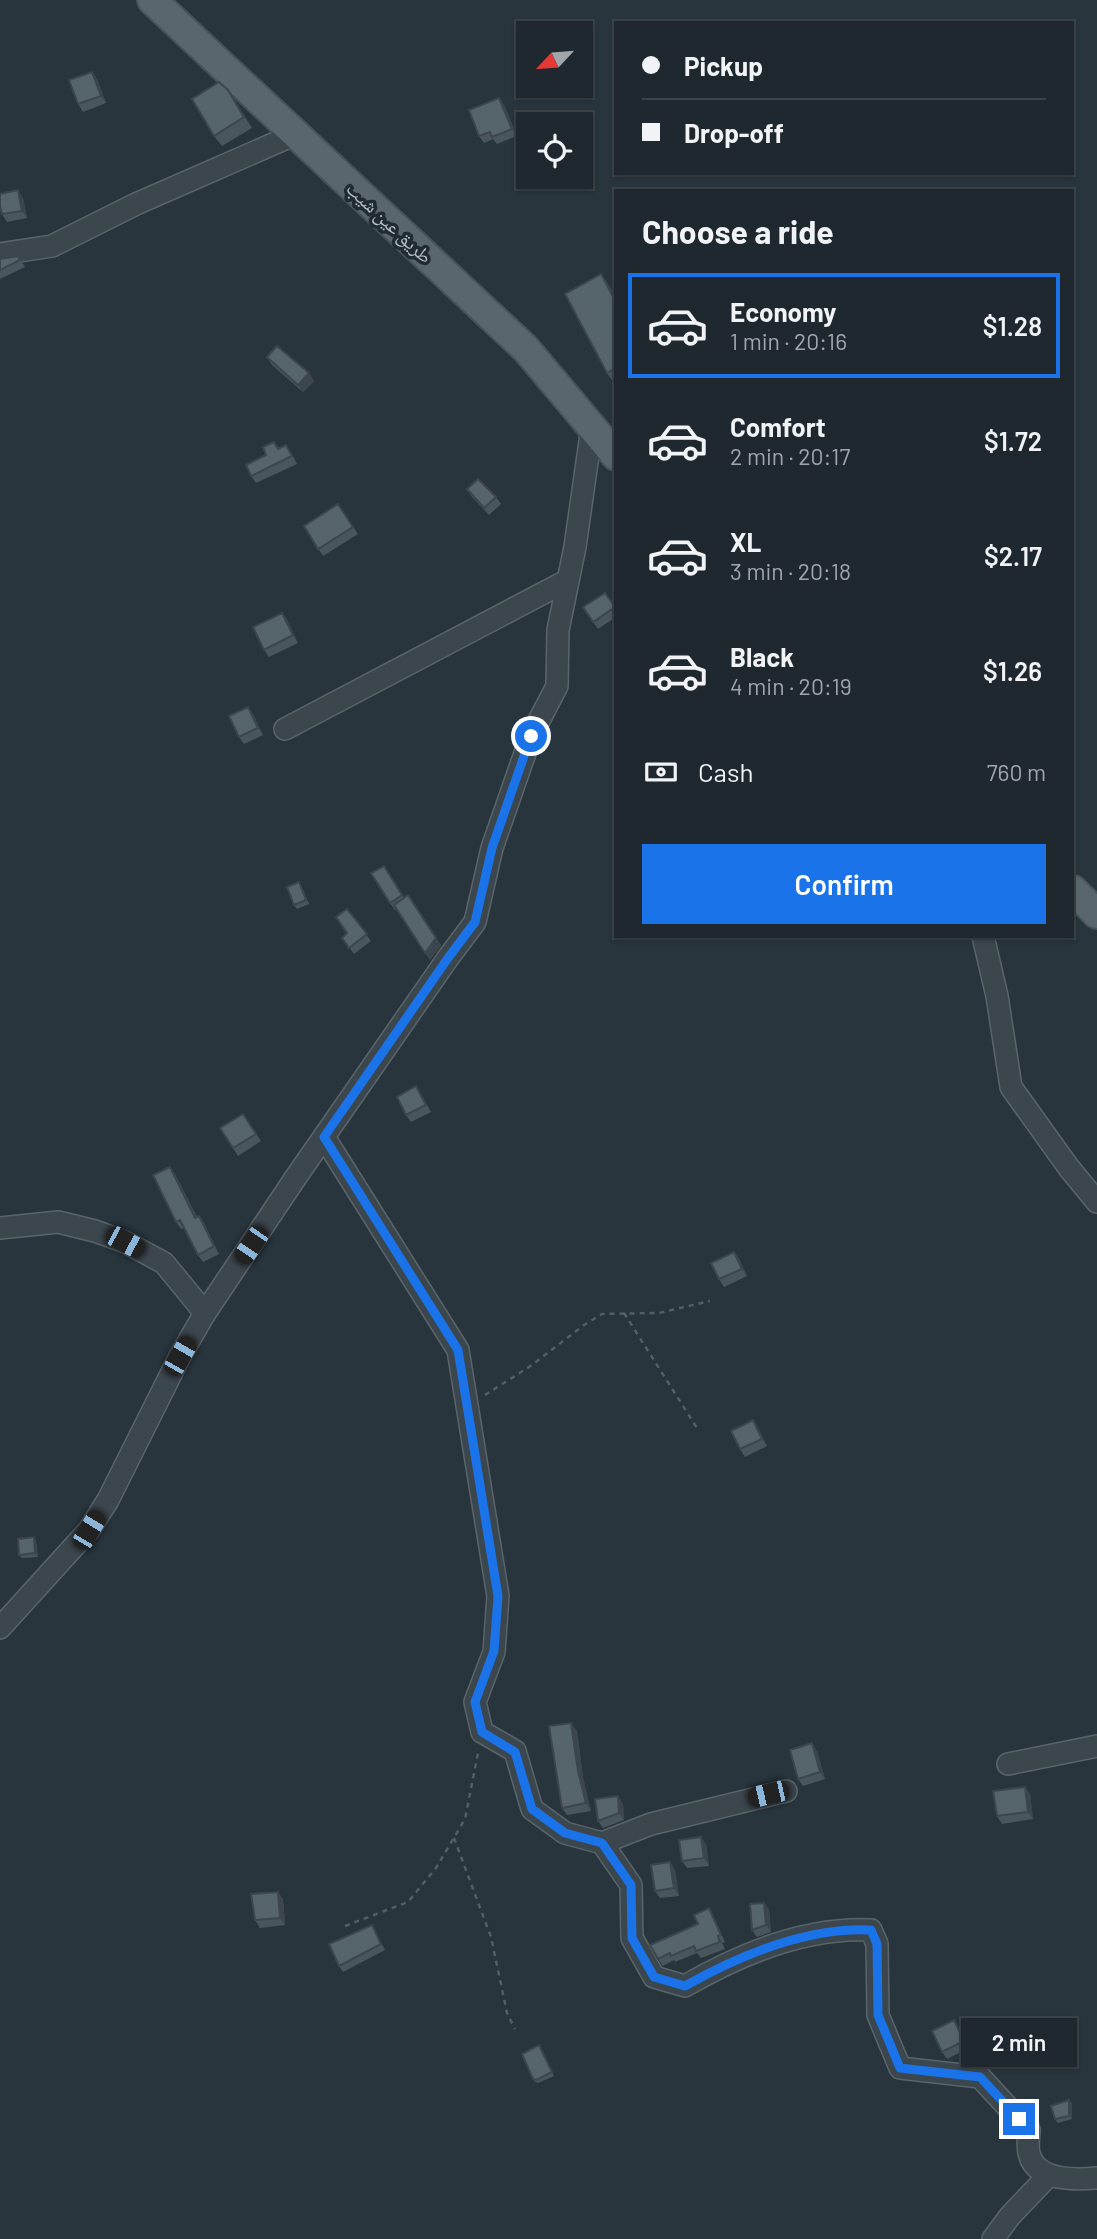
<!DOCTYPE html>
<html lang="en">
<head>
<meta charset="utf-8">
<style>
	:root { --surface:#1e282e; --page:#2b343a; --text:#f1f3f6; --muted:#a1a6aa; --line:#3c444a; --accent:#1a73e8 }
	body { margin:0; font-family:Barlow,"Noto Naskh Arabic",sans-serif; background:var(--page); color:var(--text); height:100vh; display:flex; flex-direction:column; font-size:26px; white-space:nowrap }
	* { box-sizing:border-box; margin:0 }
	p { font-size:23px; color:var(--muted) }
	.icon { flex:none; width:38px; height:38px; fill:none; stroke:currentColor; stroke-width:2; stroke-linecap:round; stroke-linejoin:round }
	.map { position:relative; flex:1; overflow:hidden }
	.drawer { position:absolute; left:614px; top:189px; width:460px; height:749px; display:flex; flex-direction:column; background:var(--surface); border-radius:0px; box-shadow:0 2px 5px #0004,0 0 0 2px var(--line) }
	.drawer>* { flex:none }
	.hud { position:absolute; left:614px; top:21px; width:460px; height:154px; border-radius:0px; box-shadow:0 2px 5px #0004,0 0 0 2px var(--line); display:grid; align-content:center; height:154px; padding:0 28px; background:var(--surface) }
	.needle { width:46px; rotate:244deg }
	.buttons { position:absolute; left:516px; top:21px; display:grid; gap:14px }
	.buttons a { display:grid; place-items:center; width:77px; height:77px; border-radius:0px; background:var(--surface); box-shadow:0 2px 5px #0004,0 0 0 2px var(--line); font-size:35px }
	.end { position:absolute; width:32px; height:32px; margin:-16px; border:9px solid #1a73e8; background:#fff; box-shadow:0 0 0 4px #fff }
	.from { border-radius:50% }
	.bubble { position:absolute; height:49px; border-radius:0px; background:var(--surface); box-shadow:0 2px 5px #0004,0 0 0 2px var(--line); font-size:23px; font-weight:600; line-height:49px; text-align:center }
	.car { position:absolute; width:21px; height:42px; margin:-21px -10px; border-radius:9px; box-shadow:0 0 5px 2px #0007; background:linear-gradient(#222 24%,#8ab4d8 0 40%,#222 0 76%,#8ab4d8 0 86%,#222 0) }
	.hud b { display:flex; align-items:center; gap:24px; height:66px; font-size:26px }
	.hud b+b { border-top:2px solid var(--line) }
	.hud i { width:18px; height:18px; background:var(--text) }
	ul { padding:0; list-style:none }
	li { display:flex; align-items:center; gap:21px; height:105px; margin:0 14px 10px; padding:0 14px; border:4px solid transparent; border-radius:0px }
	li div { flex:1 }
	li b { display:block; font-size:26px }
	li em { font-style:normal; font-weight:600 }
	li.selected { border-color:var(--accent) }
	li>.icon { width:63px; height:63px; stroke-width:1.5 }
	h2 { padding:0 28px; font-size:32px; line-height:84px }
	.pay { display:flex; align-items:center; gap:18px; height:77px; padding:0 28px; font-size:26px }
	.pay p { margin-inline-start:auto }
	.button { display:flex; gap:14px; margin-top:auto; padding:14px 28px }
	.button a { flex:1; height:80px; border-radius:0px; background:var(--accent); color:#fff; font-size:28px; font-weight:600; line-height:80px; text-align:center }
	.map>svg:first-child { display:block }
	.lines { fill:none; stroke-linecap:round; stroke-linejoin:round }
	.minor-casing { stroke:#5a646b; stroke-width:24 }
	.major-casing { stroke:#485259; stroke-width:32 }
	.path { stroke:#4f6160; stroke-width:2.5; stroke-dasharray:5 5; stroke-linecap:butt }
	.minor { stroke:#3c464d; stroke-width:21 }
	.major { stroke:#5a666d; stroke-width:28 }
	.wall { fill:#4a565d }
	.shaded-wall { fill:#3c464c }
	.building { fill:#56646c; stroke:#3c464c; stroke-width:2 }
	.route { stroke:#1a73e8; stroke-width:9 }
	.labels { text-anchor:middle; dominant-baseline:central; stroke-width:7; stroke-linejoin:round; paint-order:stroke }
	.street-label { font-size:19px; fill:#b8c1c8; stroke:#212b32 }
</style>
</head>
<body>
<div class="map">
<svg width="1097" height="2239" viewBox="0 0 1097 2239">
	<rect width="100%" height="100%" fill="#28353d"/>
	<g class="lines">
		<defs>
			<g id="minor">
				<polyline points="0,254 52,246 136,204 296,134"/>
				<polyline points="285,729 568,580"/>
				<polyline points="983,936 997,996 1011,1087 1069,1168 1097,1202"/>
				<path d="M324 1137 458 1350 498 1596 494 1652 475 1702 482 1732 515 1751 532 1809 565 1833 602 1843 631 1885 632 1938 654 1977 685 1986C740 1954 806 1927 871 1930L877 1944 878 2015 900 2068 980 2077 1029 2130C1029 2137 1027 2146 1029 2153 1035 2181 1075 2180 1097 2178"/>
				<polyline points="0,1228 58,1222 95,1231 125,1242 164,1263 205,1313 296,1177 448,958 475,922 492,848 531,736 557,686 558,630 575,547 592,427"/>
				<polyline points="0,1628 89,1530 108,1500 180,1356 205,1313"/>
				<polyline points="1008,1764 1097,1746"/>
				<polyline points="602,1843 651,1824 786,1791"/>
				<polyline points="993,2239 1010,2216 1049,2175"/>
			</g>
			<g id="major">
				<polyline points="152,0 526,349 616,456"/>
				<polyline points="1073,890 1097,914"/>
			</g>
		</defs>
		<use href="#minor" class="minor-casing"/>
		<use href="#major" class="major-casing"/>
		<g class="path">
			<polyline points="624,1313 697,1428"/>
			<polyline points="485,1395 532,1365 584,1325 602,1314 659,1313 710,1301"/>
			<polyline points="454,1838 491,1937 507,2013 515,2029"/>
			<polyline points="345,1926 408,1902 436,1868 465,1819 478,1753"/>
		</g>
		<use href="#minor" class="minor"/>
		<use href="#major" class="major"/>
	</g>
	<g class="wall">
		<polygon points="92,72 97,79 106,103 83,112 78,104"/>
		<polygon points="228,90 252,128 222,146 214,136"/>
		<polygon points="499,98 504,105 517,136 497,144 493,139 484,143 479,136"/>
		<polygon points="23,198 27,218 7,222 2,214"/>
		<polygon points="18,256 25,267 0,279 0,259"/>
		<polygon points="601,274 616,298 616,386 607,373"/>
		<polygon points="267,357 309,373 314,381 303,392 272,365"/>
		<polygon points="274,442 279,448 286,445 291,452 297,464 256,483 251,476"/>
		<polygon points="467,489 496,497 501,504 489,515 472,497"/>
		<polygon points="338,504 358,534 323,556 304,526"/>
		<polygon points="605,593 616,609 616,617 598,629 583,607"/>
		<polygon points="282,613 287,620 298,643 269,657 264,650"/>
		<polygon points="253,714 263,735 244,744 239,737"/>
		<polygon points="389,873 404,898 441,945 430,960 396,909 395,910 390,903"/>
		<polygon points="301,885 309,904 297,909 294,905"/>
		<polygon points="347,909 371,941 354,954 342,938 347,933"/>
		<polygon points="421,1094 431,1112 411,1122 406,1115"/>
		<polygon points="243,1114 261,1141 238,1156 220,1128"/>
		<polygon points="175,1174 197,1217 199,1216 204,1223 219,1254 203,1262 198,1255 184,1228 181,1229 176,1222"/>
		<polygon points="734,1252 739,1259 747,1276 724,1287 719,1279"/>
		<polygon points="753,1420 758,1428 767,1446 745,1457 740,1449"/>
		<polygon points="34,1537 36,1541 38,1557 22,1558 19,1555"/>
		<polygon points="577,1731 583,1778 591,1811 567,1815 562,1808"/>
		<polygon points="817,1751 825,1779 803,1786 798,1779"/>
		<polygon points="1025,1787 1030,1794 1033,1819 1002,1824 997,1816"/>
		<polygon points="618,1796 623,1804 624,1820 603,1828 598,1821"/>
		<polygon points="706,1844 709,1866 687,1868 682,1861"/>
		<polygon points="670,1862 675,1870 679,1896 660,1898 655,1891"/>
		<polygon points="283,1899 285,1925 260,1928 255,1920"/>
		<polygon points="764,1903 769,1910 771,1932 757,1937 752,1930"/>
		<polygon points="713,1915 725,1942 722,1943 725,1949 701,1958 697,1953 675,1962 674,1960 663,1966 658,1959 698,1924"/>
		<polygon points="372,1925 385,1950 343,1972 339,1966"/>
		<polygon points="954,2020 959,2028 969,2048 947,2059 942,2052"/>
		<polygon points="539,2045 554,2076 538,2083 535,2082 533,2079"/>
		<polygon points="1069,2100 1072,2104 1072,2119 1058,2123 1055,2119"/>
	</g>
	<g class="shaded-wall">
		<polygon points="92,72 97,79 106,103 101,96"/>
		<polygon points="499,98 504,105 517,136 512,129"/>
		<polygon points="18,190 23,198 27,218 22,211"/>
		<polygon points="601,274 611,288 616,298 616,302"/>
		<polygon points="309,373 314,381 303,392 298,385"/>
		<polygon points="282,613 287,620 298,643 293,635"/>
		<polygon points="248,707 253,714 263,735 258,728"/>
		<polygon points="408,895 441,945 430,960 425,953"/>
		<polygon points="170,1167 175,1174 200,1225 195,1218"/>
		<polygon points="199,1216 204,1223 219,1254 214,1246"/>
		<polygon points="734,1252 739,1259 747,1276 742,1269"/>
		<polygon points="753,1420 758,1428 767,1446 762,1439"/>
		<polygon points="34,1537 36,1541 38,1557 35,1553"/>
		<polygon points="571,1723 577,1731 583,1778 591,1811 586,1803 578,1771"/>
		<polygon points="812,1743 817,1751 825,1779 820,1772"/>
		<polygon points="1025,1787 1030,1794 1033,1819 1028,1812"/>
		<polygon points="618,1796 623,1804 624,1820 619,1813"/>
		<polygon points="701,1837 706,1844 709,1866 704,1858"/>
		<polygon points="670,1862 675,1870 679,1896 674,1888"/>
		<polygon points="278,1892 283,1899 285,1925 280,1918"/>
		<polygon points="764,1903 769,1910 771,1932 766,1925"/>
		<polygon points="709,1908 713,1915 725,1942 721,1935"/>
		<polygon points="954,2020 959,2028 969,2048 964,2041"/>
		<polygon points="1069,2100 1072,2104 1072,2119 1069,2116"/>
	</g>
	<g class="building">
		<polygon points="92,72 101,96 78,104 69,80"/>
		<polygon points="219,82 228,90 244,117 214,136 192,99"/>
		<polygon points="499,98 512,129 492,137 490,132 479,136 469,110"/>
		<polygon points="18,190 22,211 2,214 0,206 0,194"/>
		<polygon points="18,256 20,260 0,270 0,259"/>
		<polygon points="601,274 616,302 616,368 607,373 565,294"/>
		<polygon points="277,346 309,373 298,385 267,357"/>
		<polygon points="274,442 278,449 286,445 292,456 251,476 246,465 266,455 263,447"/>
		<polygon points="478,479 496,497 484,508 467,489"/>
		<polygon points="338,504 353,527 318,549 304,526"/>
		<polygon points="605,593 615,607 593,622 583,607"/>
		<polygon points="282,613 293,635 264,650 253,627"/>
		<polygon points="248,707 258,728 239,737 229,716"/>
		<polygon points="384,866 402,895 390,903 371,873"/>
		<polygon points="299,882 306,900 294,905 287,887"/>
		<polygon points="408,895 436,938 425,953 394,905"/>
		<polygon points="347,909 367,934 349,948 342,938 347,933 336,917"/>
		<polygon points="416,1086 426,1105 406,1115 397,1097"/>
		<polygon points="243,1114 256,1134 233,1148 220,1128"/>
		<polygon points="170,1167 195,1218 199,1216 214,1246 198,1255 180,1220 176,1222 153,1175"/>
		<polygon points="734,1252 742,1269 719,1279 711,1263"/>
		<polygon points="753,1420 762,1439 740,1449 731,1431"/>
		<polygon points="34,1537 35,1553 19,1555 18,1539"/>
		<polygon points="571,1723 578,1771 586,1803 562,1808 549,1726"/>
		<polygon points="812,1743 820,1772 798,1779 790,1750"/>
		<polygon points="1025,1787 1028,1812 997,1816 993,1791"/>
		<polygon points="618,1796 619,1813 598,1821 595,1799"/>
		<polygon points="701,1837 704,1858 682,1861 679,1840"/>
		<polygon points="670,1862 674,1888 655,1891 651,1865"/>
		<polygon points="278,1892 280,1918 255,1920 251,1894"/>
		<polygon points="764,1903 766,1925 752,1930 750,1904"/>
		<polygon points="709,1908 721,1935 718,1936 720,1942 696,1951 694,1946 671,1956 670,1953 658,1959 650,1945 698,1924 694,1915"/>
		<polygon points="372,1925 381,1944 339,1966 329,1944"/>
		<polygon points="954,2020 964,2041 942,2052 932,2031"/>
		<polygon points="539,2045 552,2072 536,2080 533,2079 522,2054"/>
		<polygon points="1069,2100 1069,2116 1055,2119 1051,2106"/>
	</g>
	<g class="lines">
		<path class="route" d="M531 736 492 848 475 922 448 958 324 1137 458 1350 498 1596 494 1651 475 1702 482 1732 515 1752 532 1809 565 1833 602 1843 631 1885 632 1938 654 1977 685 1986C740 1955 807 1927 871 1930L877 1944 878 2015 900 2068 980 2077 1019 2119"/>
	</g>
	<g class="labels">
		<g class="street-label">
			<text transform="translate(390 222) rotate(43)">طريق عين شيب</text>
		</g>
	</g>
</svg>
<div class="buttons">
<a><svg class="needle" viewBox="-14 -14 28 28"><path d="M0-13l5 13h-10z" fill="#e53935"/><path d="M0 13l5-13h-10z" fill="#a1a6aa"/></svg></a>
<a><svg class="icon" aria-label="locate" viewBox="0 0 24 24"><circle cx="12" cy="12" r="6"/><path d="M12 2v4M12 18v4M2 12h4M18 12h4"/></svg></a>
</div>
<i class="end from" style="left:531px;top:736px"></i>
<i class="end" style="left:1019px;top:2119px"></i>
<div class="bubble" style="left:961px;top:2018px;width:116px">2 min</div>
<i class="car" style="left:125px;top:1242px;rotate:118deg"></i>
<i class="car" style="left:251px;top:1245px;rotate:214deg"></i>
<i class="car" style="left:180px;top:1356px;rotate:30deg"></i>
<i class="car" style="left:89px;top:1530px;rotate:31deg"></i>
<i class="car" style="left:768px;top:1794px;rotate:257deg"></i>
<div class="hud">
<b><i class="from"></i>Pickup</b>
<b><i></i>Drop-off</b>
</div>
<section class="drawer">
<h2>Choose a ride</h2>
<ul>
<li class="selected"><svg class="icon" aria-label="car" viewBox="0 0 24 24"><path d="M5 17H2v-5l4-1 3-4h7l3 4 3 1v5h-3M9 17h6M6 11h13"/><circle cx="7" cy="17" r="2"/><circle cx="17" cy="17" r="2"/></svg><div><b>Economy</b><p>1 min · 20:16</p></div><em>$1.28</em></li>
<li><svg class="icon" aria-label="car" viewBox="0 0 24 24"><path d="M5 17H2v-5l4-1 3-4h7l3 4 3 1v5h-3M9 17h6M6 11h13"/><circle cx="7" cy="17" r="2"/><circle cx="17" cy="17" r="2"/></svg><div><b>Comfort</b><p>2 min · 20:17</p></div><em>$1.72</em></li>
<li><svg class="icon" aria-label="car" viewBox="0 0 24 24"><path d="M5 17H2v-5l4-1 3-4h7l3 4 3 1v5h-3M9 17h6M6 11h13"/><circle cx="7" cy="17" r="2"/><circle cx="17" cy="17" r="2"/></svg><div><b>XL</b><p>3 min · 20:18</p></div><em>$2.17</em></li>
<li><svg class="icon" aria-label="car" viewBox="0 0 24 24"><path d="M5 17H2v-5l4-1 3-4h7l3 4 3 1v5h-3M9 17h6M6 11h13"/><circle cx="7" cy="17" r="2"/><circle cx="17" cy="17" r="2"/></svg><div><b>Black</b><p>4 min · 20:19</p></div><em>$1.26</em></li>
</ul>
<div class="pay"><svg class="icon" aria-label="cash" viewBox="0 0 24 24"><path d="M3 7h18v10H3z"/><circle cx="12" cy="12" r="2"/></svg>Cash<p>760 m</p></div>
<div class="button"><a>Confirm</a></div>
</section>
</div>
</body>
</html>
